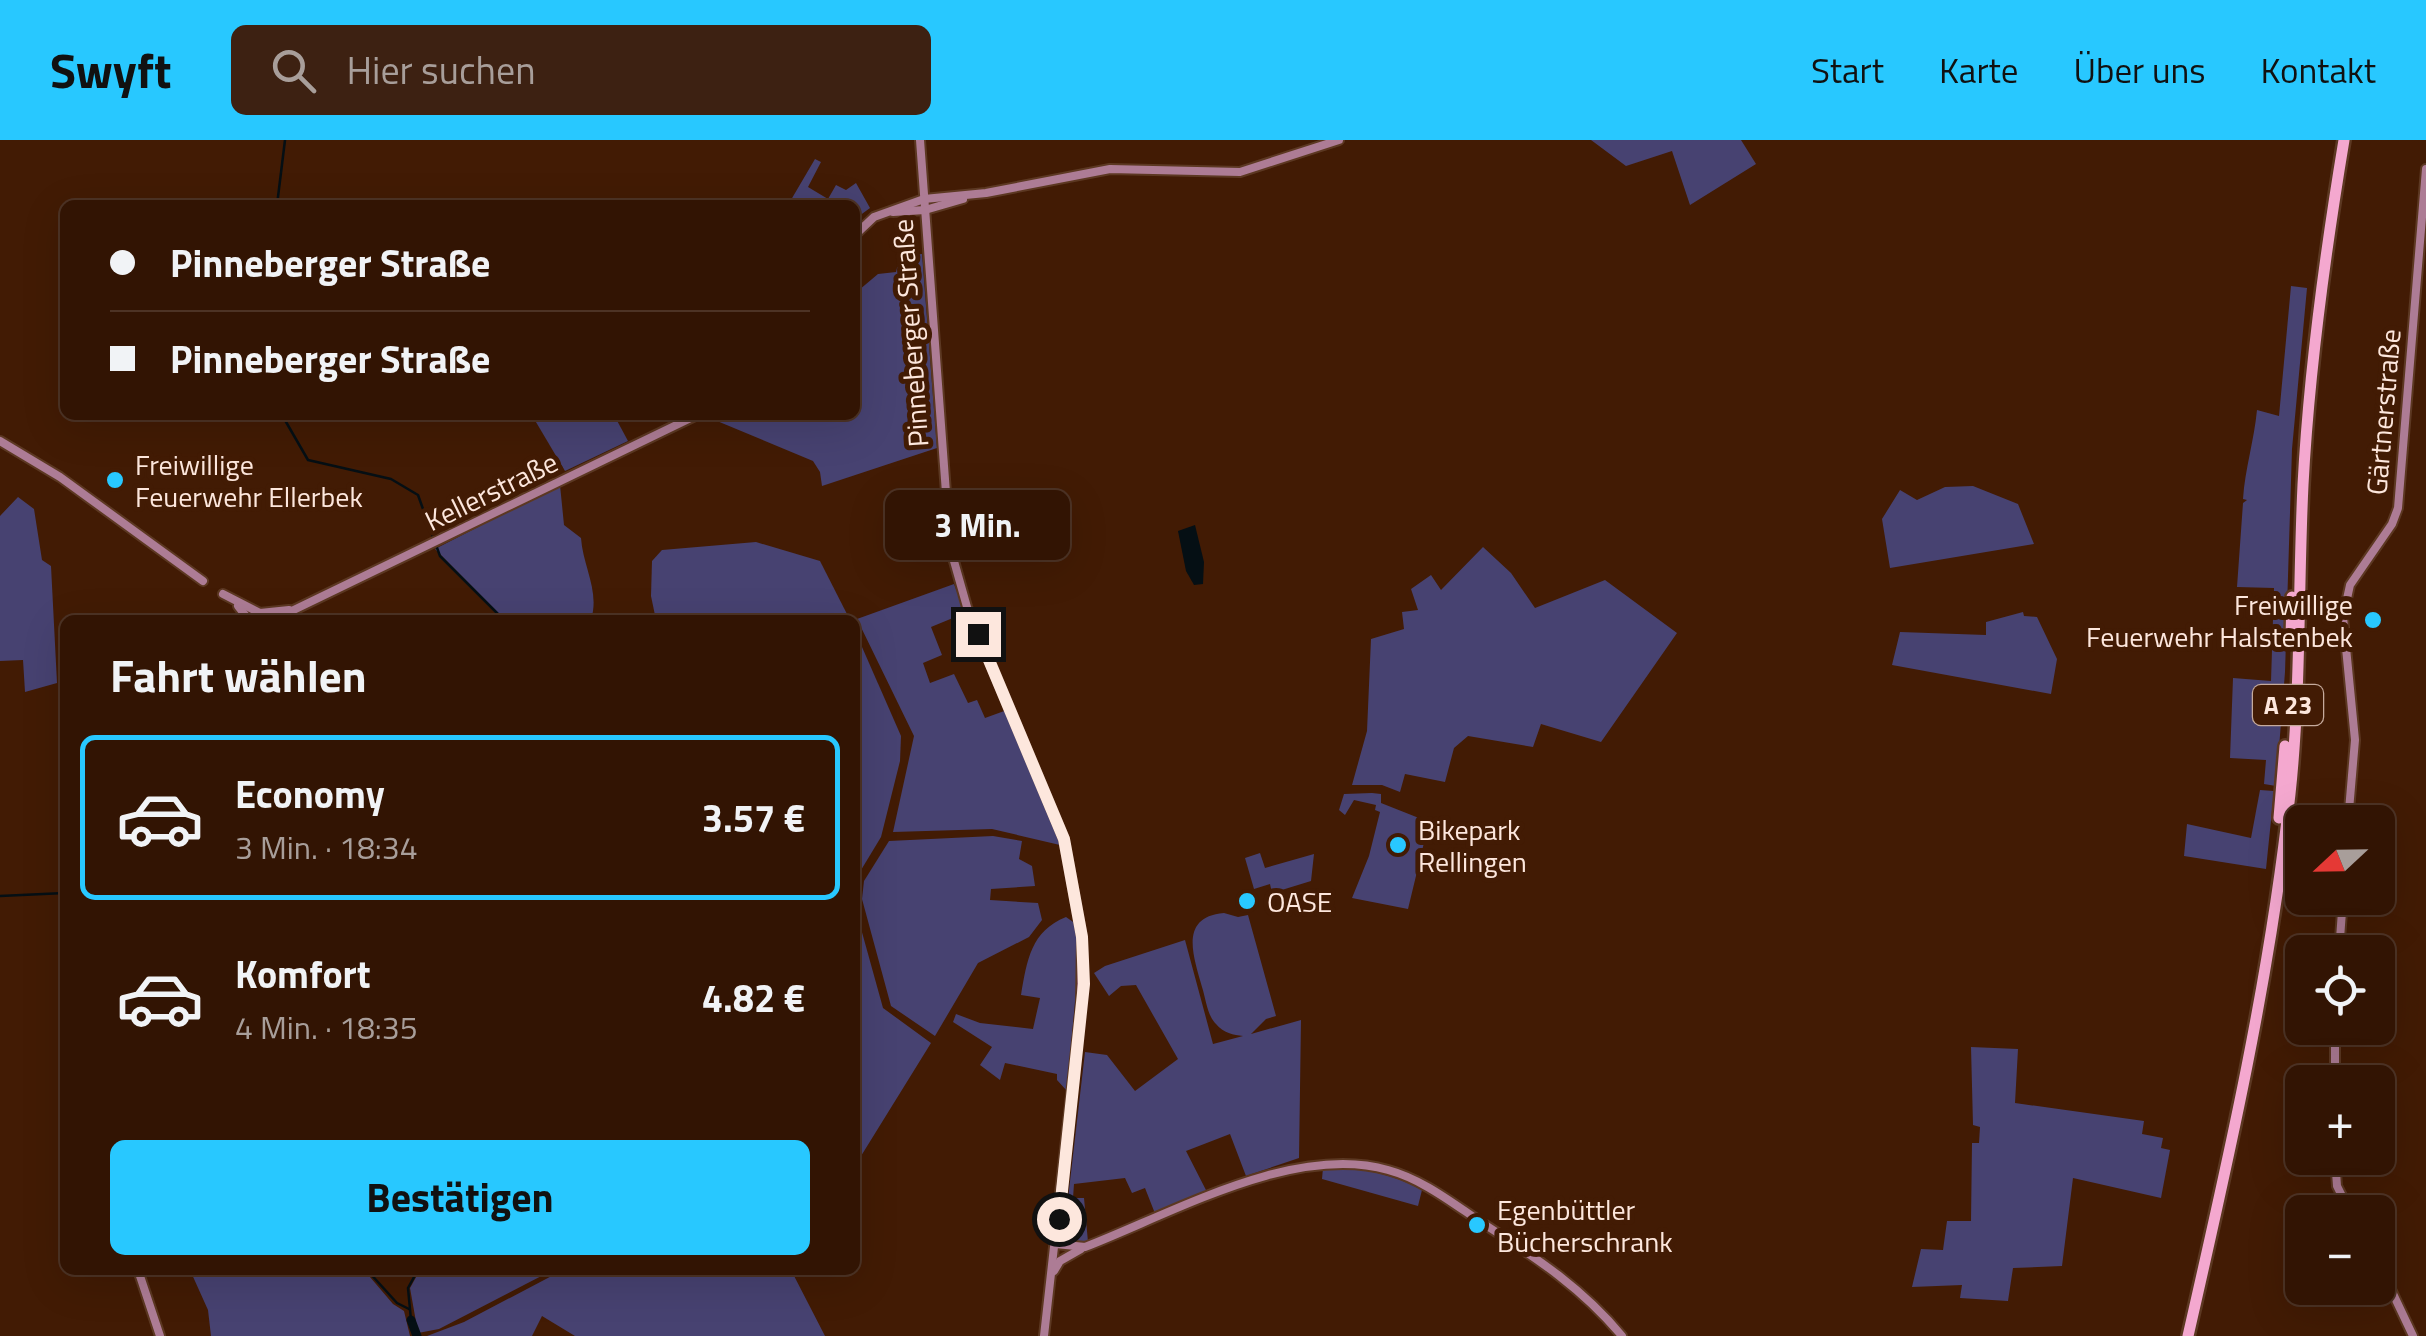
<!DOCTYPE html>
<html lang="de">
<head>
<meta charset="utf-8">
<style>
	:root { --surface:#321403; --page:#3d2112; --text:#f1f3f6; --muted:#a89e9a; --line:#4d3325; --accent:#28c8ff }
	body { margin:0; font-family:"Titillium Web",sans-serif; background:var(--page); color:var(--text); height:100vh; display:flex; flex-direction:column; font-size:38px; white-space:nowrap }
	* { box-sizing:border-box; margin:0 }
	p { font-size:32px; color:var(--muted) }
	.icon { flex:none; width:55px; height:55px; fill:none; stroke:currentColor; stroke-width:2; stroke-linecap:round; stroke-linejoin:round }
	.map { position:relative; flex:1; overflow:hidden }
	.drawer { position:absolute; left:60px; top:475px; width:800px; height:660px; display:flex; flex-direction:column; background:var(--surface); border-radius:15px; box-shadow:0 10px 40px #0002,0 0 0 2px var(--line) }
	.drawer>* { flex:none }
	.hud { position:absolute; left:60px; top:60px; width:800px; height:220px; border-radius:15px; box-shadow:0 10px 40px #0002,0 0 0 2px var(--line); display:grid; align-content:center; height:220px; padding:0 50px; background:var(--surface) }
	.needle { width:65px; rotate:248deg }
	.tools { position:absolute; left:2285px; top:665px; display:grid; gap:20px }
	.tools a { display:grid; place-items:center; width:110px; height:110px; border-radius:15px; background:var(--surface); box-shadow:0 10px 40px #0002,0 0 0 2px var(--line); font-size:50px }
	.end { position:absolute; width:45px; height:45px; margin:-22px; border:12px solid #fde7dd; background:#111; box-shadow:0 0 0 5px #111 }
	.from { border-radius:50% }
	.bubble { position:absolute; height:70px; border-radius:15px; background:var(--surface); box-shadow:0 10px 40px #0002,0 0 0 2px var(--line); font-size:32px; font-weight:700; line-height:70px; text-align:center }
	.hud b { display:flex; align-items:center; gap:35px; height:95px; font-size:38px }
	.hud b+b { border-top:2px solid var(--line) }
	.hud i { width:25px; height:25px; background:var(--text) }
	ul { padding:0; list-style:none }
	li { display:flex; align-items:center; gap:30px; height:165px; margin:0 20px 15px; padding:0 30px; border:5px solid transparent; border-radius:15px }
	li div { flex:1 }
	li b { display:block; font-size:38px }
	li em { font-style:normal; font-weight:700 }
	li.active { border-color:var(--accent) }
	li>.icon { width:90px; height:90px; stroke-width:1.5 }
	h2 { padding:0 50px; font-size:45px; line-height:120px }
	.cta { display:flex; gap:20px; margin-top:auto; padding:20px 50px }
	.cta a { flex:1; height:115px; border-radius:15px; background:var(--accent); color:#111; font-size:40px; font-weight:700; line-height:115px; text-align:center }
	header { display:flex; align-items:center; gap:60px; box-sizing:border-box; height:140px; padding:0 50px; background:var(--accent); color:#111 }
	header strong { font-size:48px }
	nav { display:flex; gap:55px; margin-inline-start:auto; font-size:35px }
	.search { width:700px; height:90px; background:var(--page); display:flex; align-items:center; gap:25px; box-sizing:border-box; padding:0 35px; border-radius:15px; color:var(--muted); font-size:38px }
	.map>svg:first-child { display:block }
	.green { fill:#474271 }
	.water { fill:#050f14 }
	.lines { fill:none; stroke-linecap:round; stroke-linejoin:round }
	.stream { stroke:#050f14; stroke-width:2.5 }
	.river { stroke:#050f14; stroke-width:9 }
	.secondary-casing { stroke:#5c3822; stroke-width:12 }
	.highway-casing { stroke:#5c3822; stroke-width:16 }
	.secondary { stroke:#ad7c95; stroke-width:8 }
	.highway { stroke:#f4a8cf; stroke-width:11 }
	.route { stroke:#fde7dd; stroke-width:12 }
	.poi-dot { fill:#28c8ff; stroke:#421b04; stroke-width:4 }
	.labels { text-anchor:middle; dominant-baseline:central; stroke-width:10; stroke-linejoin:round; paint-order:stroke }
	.shield { fill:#421b04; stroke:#c5aa9c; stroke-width:2.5 }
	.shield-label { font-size:25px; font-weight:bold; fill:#fde7dd }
	.street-label { font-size:28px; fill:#fde7dd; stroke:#421b04 }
	.poi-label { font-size:28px; fill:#fde7dd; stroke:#421b04; text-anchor:start }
</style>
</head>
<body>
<header>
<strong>Swyft</strong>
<div class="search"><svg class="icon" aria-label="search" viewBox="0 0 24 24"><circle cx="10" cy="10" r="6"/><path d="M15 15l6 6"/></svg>Hier suchen</div>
<nav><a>Start</a><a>Karte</a><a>Über uns</a><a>Kontakt</a></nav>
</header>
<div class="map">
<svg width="2426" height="1196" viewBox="0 0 2426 1196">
	<rect width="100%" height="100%" fill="#421b04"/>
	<g class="green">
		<polygon points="1591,0 1741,0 1756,24 1690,65 1672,11 1626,26"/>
		<polygon points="815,19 821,22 808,47 828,59 836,45 846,50 856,43 870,68 855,79 855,65 788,65"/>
		<polygon points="922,114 937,308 822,346 820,332 813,321 705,276 855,275 855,147 859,150 878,134 896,132 900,116"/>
		<path d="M2291 146 2307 148 2292 309 2285 532 2276 646 2264 644 2266 620 2230 618 2233 538 2271 541 2274 448 2237 447 2243 363 2247 360 2243 359C2245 329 2254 301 2257 270L2279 276Z"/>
		<polygon points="537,275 614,275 628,301 565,331 533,277"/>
		<path d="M560 345 564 385 581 398C583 427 600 451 591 480H505L435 409Z"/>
		<polygon points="1973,346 2018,364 2034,404 1890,428 1882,379 1900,350 1917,360 1945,347"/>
		<polygon points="18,357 34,369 42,420 51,426 57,543 25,552 23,520 0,521 0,376"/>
		<polygon points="756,402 820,421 850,480 656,480 651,456 652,421 662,410"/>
		<polygon points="1483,407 1511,433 1535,468 1605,440 1677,493 1601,602 1541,584 1533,607 1468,596 1454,608 1445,642 1405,634 1400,652 1382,645 1352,645 1367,591 1371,499 1404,489 1402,472 1418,470 1411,449 1431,435 1441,450"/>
		<polygon points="954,444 965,473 931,487 942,515 923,523 930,543 954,534 968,563 977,560 985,578 1007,570 1060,705 992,689 893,692 914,596 857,479"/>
		<polygon points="2023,472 2024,476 2037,477 2057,519 2051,554 1892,525 1900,492 1986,495 1986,482"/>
		<polygon points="855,491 901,596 900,621 881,697 855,740"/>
		<polygon points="2260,650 2274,651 2266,729 2184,716 2187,684 2251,698"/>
		<polygon points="1372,653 1381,654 1381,663 1429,682 1408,769 1352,758 1369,716 1380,672 1375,670 1376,665 1354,660 1345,675 1339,670 1344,654"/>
		<polygon points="993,696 1022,701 1019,719 1032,726 1035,746 991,749 990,760 1038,763 1042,780 1029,797 978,823 935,896 891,866 862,759 864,741 889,701"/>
		<polygon points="1260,713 1265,728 1314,714 1311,741 1272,753 1270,744 1254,749 1245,718"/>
		<polygon points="855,767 883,868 931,903 861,1016 855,1018"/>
		<path d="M1224 773 1238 777 1248 775 1276 876 1266 879 1251 894 1301 880 1299 1018 1246 1036 1230 994 1186 1011 1208 1054 1156 1076 1145 1048 1132 1053 1125 1038 1074 1044 1073 1058H1084L1088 1102H1070L1064 1093 1085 912 1107 915 1135 951 1178 919 1136 845 1121 846 1109 856 1094 833 1105 826 1185 800 1213 904 1243 896C1234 895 1223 893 1216 884 1207 875 1206 859 1202 847 1193 815 1179 777 1224 773Z"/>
		<path d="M1066 777 1076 784 1080 806 1067 951 1057 940V934L1005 923 1000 940 980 925 992 907 953 882 956 874 980 883 1033 889 1040 858 1021 855C1027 820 1031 791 1066 777Z"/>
		<polygon points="1971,907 2018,909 2015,963 2144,981 2142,994 2163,998 2161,1008 2170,1010 2161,1058 2073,1038 2062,1126 2013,1128 2008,1161 1960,1158 1962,1145 1912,1147 1921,1109 1943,1110 1947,1081 1971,1081 1972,1003 1979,1003 1980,987 1973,985"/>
		<path d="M1336 1027C1368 1029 1394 1035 1422 1050L1418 1066 1322 1039 1323 1028Z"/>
		<polygon points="190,1130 364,1130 393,1164 404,1171 410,1196 211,1196 208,1170"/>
		<polygon points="420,1130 553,1130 439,1189 418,1193 410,1148"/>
		<polygon points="563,1130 791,1130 825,1196 575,1196 542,1176 532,1196 427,1196 464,1182"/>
	</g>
	<polygon class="water" points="1195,385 1204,422 1203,444 1194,445 1186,431 1178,391"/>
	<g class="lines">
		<g class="stream">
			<polyline points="277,65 285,0"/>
			<polyline points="282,275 308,320 391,339 418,355 433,397"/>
			<polyline points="436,405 440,416 504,480"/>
			<polyline points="0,756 65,753"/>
			<polyline points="367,1130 397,1163 409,1169"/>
			<polyline points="411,1180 408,1148 418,1130"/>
		</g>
		<polyline class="river" points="411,1180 417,1196"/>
		<defs>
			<g id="secondary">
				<polyline points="920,0 950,407 967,467 1064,699 1082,797 1081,866 1044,1196"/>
				<polyline points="893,72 925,70 963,59"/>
				<polyline points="855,95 874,77 924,59 986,53 1110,29 1240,32 1339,0"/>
				<polyline points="0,301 60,337 203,441"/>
				<polyline points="223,454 260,473 289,470"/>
				<polyline points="238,466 249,480"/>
				<polyline points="273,480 697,275"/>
				<polyline points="2348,682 2355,600 2343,477 2350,445 2392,384 2398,368 2426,29"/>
				<polyline points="2339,812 2343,758"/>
				<polyline points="2335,888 2335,942"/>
				<polyline points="2335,1018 2337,1046 2350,1072"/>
				<path d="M1056 1104 1085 1107C1173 1073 1295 1003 1388 1030 1425 1040 1456 1066 1487 1086 1538 1119 1583 1149 1622 1196"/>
				<polyline points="2378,1122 2413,1196"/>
				<polyline points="138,1130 160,1196"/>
				<polyline points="1054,1131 1060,1121 1081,1109"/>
			</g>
			<g id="highway">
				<polyline points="2291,498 2292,457"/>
				<polyline points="2279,678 2285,606"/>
				<path d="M2188 1196C2229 1017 2270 837 2290 654 2301 552 2298 448 2303 345 2309 229 2325 114 2344 0"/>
			</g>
		</defs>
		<use href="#secondary" class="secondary-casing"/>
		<use href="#highway" class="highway-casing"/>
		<use href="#secondary" class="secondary"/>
		<use href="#highway" class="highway"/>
	</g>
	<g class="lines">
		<polyline class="route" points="978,494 1064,699 1082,797 1084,844 1059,1079"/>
	</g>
	<g class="poi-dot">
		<circle cx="115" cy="340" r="10"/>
		<circle cx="2373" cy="480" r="10"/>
		<circle cx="1398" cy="705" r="10"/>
		<circle cx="1247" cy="761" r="10"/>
		<circle cx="1477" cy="1085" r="10"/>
	</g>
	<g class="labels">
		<rect class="shield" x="2253" y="545" width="70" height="40" rx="8"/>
		<g class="shield-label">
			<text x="2288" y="565">A 23</text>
		</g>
		<g class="street-label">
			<text transform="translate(910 193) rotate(-94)">Pinneberger Straße</text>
			<text transform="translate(2383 272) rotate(-85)">Gärtnerstraße</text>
			<text transform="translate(491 351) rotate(-26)">Kellerstraße</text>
		</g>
		<g class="poi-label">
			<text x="135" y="324">Freiwillige<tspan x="135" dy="32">Feuerwehr Ellerbek</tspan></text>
			<text x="2353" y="464" text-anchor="end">Freiwillige<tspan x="2353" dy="32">Feuerwehr Halstenbek</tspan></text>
			<text x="1418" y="689">Bikepark<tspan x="1418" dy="32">Rellingen</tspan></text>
			<text x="1267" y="761">OASE</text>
			<text x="1497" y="1069">Egenbüttler<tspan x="1497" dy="32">Bücherschrank</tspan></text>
		</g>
	</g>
</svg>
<div class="tools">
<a><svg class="needle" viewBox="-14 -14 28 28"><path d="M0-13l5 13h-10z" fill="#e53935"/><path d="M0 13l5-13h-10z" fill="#a89e9a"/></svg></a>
<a><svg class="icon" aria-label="locate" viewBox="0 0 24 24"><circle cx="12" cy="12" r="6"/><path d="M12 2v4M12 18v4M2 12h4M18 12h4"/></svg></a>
<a>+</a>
<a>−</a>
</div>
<i class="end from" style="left:1059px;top:1079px"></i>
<i class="end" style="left:978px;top:494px"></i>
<div class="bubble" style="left:885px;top:350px;width:185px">3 Min.</div>
<div class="hud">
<b><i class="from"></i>Pinneberger Straße</b>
<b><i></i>Pinneberger Straße</b>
</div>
<section class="drawer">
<h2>Fahrt wählen</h2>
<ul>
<li class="active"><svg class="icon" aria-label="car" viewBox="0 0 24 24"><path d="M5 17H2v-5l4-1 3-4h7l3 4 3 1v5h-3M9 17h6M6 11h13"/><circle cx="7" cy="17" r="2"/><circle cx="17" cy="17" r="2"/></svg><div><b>Economy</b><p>3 Min. · 18:34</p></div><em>3.57 €</em></li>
<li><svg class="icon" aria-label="car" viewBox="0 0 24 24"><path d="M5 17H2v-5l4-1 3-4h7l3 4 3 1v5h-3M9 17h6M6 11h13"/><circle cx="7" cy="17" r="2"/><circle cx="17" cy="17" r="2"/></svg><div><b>Komfort</b><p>4 Min. · 18:35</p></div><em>4.82 €</em></li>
</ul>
<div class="cta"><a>Bestätigen</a></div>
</section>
</div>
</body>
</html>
